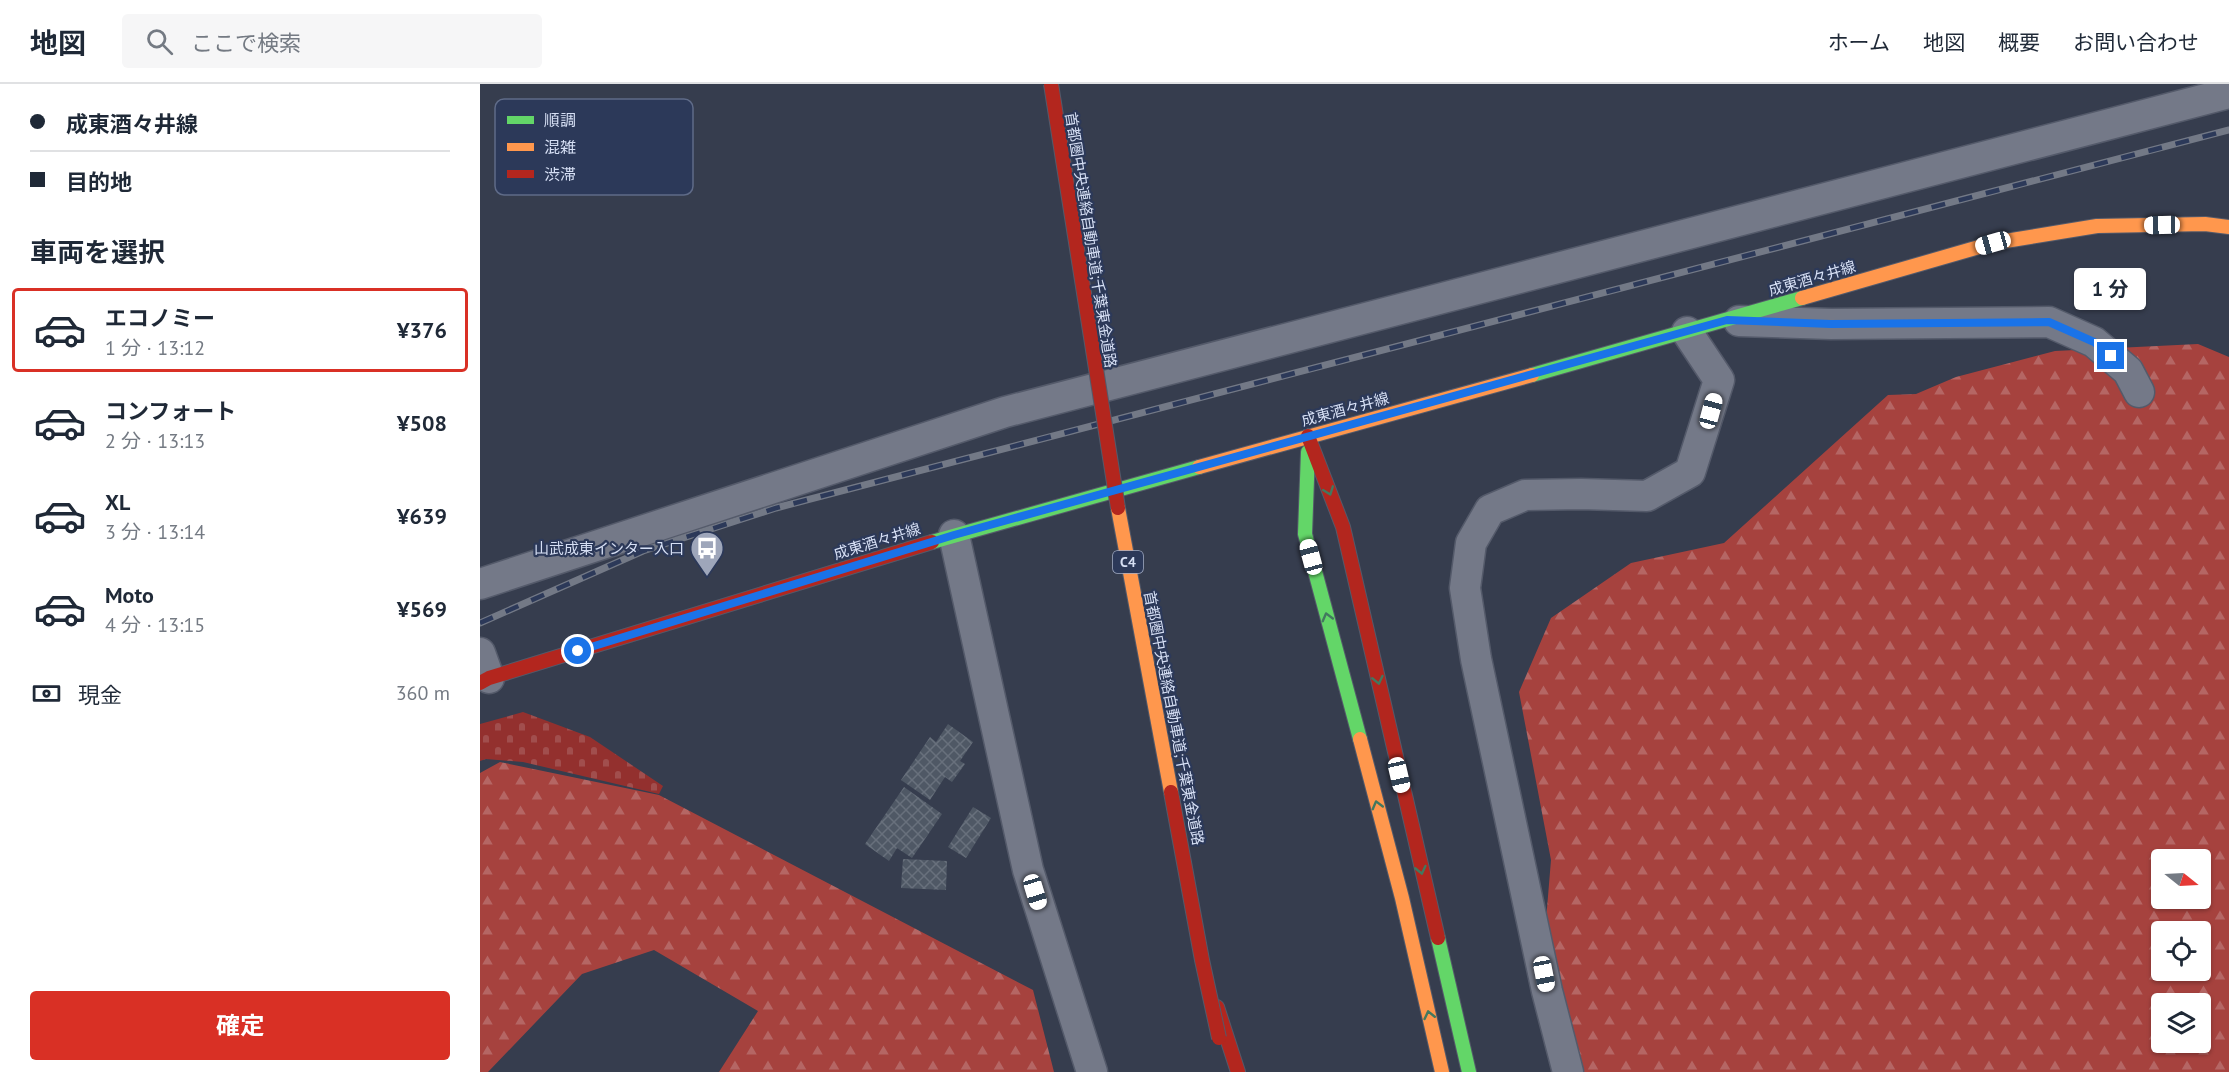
<!DOCTYPE html>
<html lang="ja">
<head>
<meta charset="utf-8">
<style>
	:root { --surface:#fff; --page:#f6f6f7; --text:#1f2937; --muted:#747a83; --line:#e0e1e3; --accent:#d93025 }
	body { margin:0; font-family:"PT Sans","Noto Sans JP",sans-serif; background:var(--page); color:var(--text); height:100vh; display:flex; flex-direction:column; font-size:22px; white-space:nowrap }
	* { box-sizing:border-box; margin:0 }
	p { font-size:20px; color:var(--muted) }
	.icon { flex:none; width:33px; height:33px; fill:none; stroke:currentColor; stroke-width:2; stroke-linecap:round; stroke-linejoin:round }
	.map { position:relative; flex:1; overflow:hidden }
	.details { display:flex; flex-direction:column; background:var(--surface); width:480px }
	.details>* { flex:none }
	.hud { display:grid; align-content:center; height:132px; padding:0 30px; background:var(--surface) }
	.needle { width:39px; rotate:108deg }
	.buttons { position:absolute; left:1671px; top:765px; display:grid; gap:12px }
	.buttons a { display:grid; place-items:center; width:60px; height:60px; border-radius:6px; background:var(--surface); box-shadow:0 2px 4px #0004; font-size:30px }
	.end { position:absolute; width:27px; height:27px; margin:-14px; border:8px solid #1a73e8; background:#fff; box-shadow:0 0 0 3px #fff }
	.from { border-radius:50% }
	.bubble { position:absolute; height:42px; border-radius:6px; background:var(--surface); box-shadow:0 2px 4px #0004; font-size:20px; font-weight:700; line-height:42px; text-align:center }
	.car { position:absolute; width:18px; height:36px; margin:-18px -9px; border-radius:8px; box-shadow:0 0 4px 2px #0007; background:linear-gradient(#fff 24%,#345 0 40%,#fff 0 76%,#345 0 86%,#fff 0) }
	.hud b { display:flex; align-items:center; gap:21px; height:57px; font-size:22px }
	.hud b+b { border-top:2px solid var(--line) }
	.hud i { width:15px; height:15px; background:var(--text) }
	ul { padding:0; list-style:none }
	li { display:flex; align-items:center; gap:18px; height:84px; margin:0 12px 9px; padding:0 18px; border:3px solid transparent; border-radius:6px }
	li div { flex:1 }
	li b { display:block; font-size:22px }
	li em { font-style:normal; font-weight:700 }
	li.active { border-color:var(--accent) }
	li>.icon { width:54px; height:54px; stroke-width:1.5 }
	h2 { padding:0 30px; font-size:27px; line-height:72px }
	.pay { display:flex; align-items:center; gap:15px; height:66px; padding:0 30px; font-size:22px }
	.pay p { margin-inline-start:auto }
	.button { display:flex; gap:12px; margin-top:auto; padding:12px 30px }
	.button a { flex:1; height:69px; border-radius:6px; background:var(--accent); color:#fff; font-size:24px; font-weight:700; line-height:69px; text-align:center }
	header { display:flex; align-items:center; gap:36px; box-sizing:border-box; height:84px; padding:0 30px; background:var(--surface); border-bottom:2px solid var(--line) }
	header strong { font-size:28px }
	nav { display:flex; gap:33px; margin-inline-start:auto; font-size:21px }
	.search { width:420px; height:54px; background:var(--page); display:flex; align-items:center; gap:15px; box-sizing:border-box; padding:0 21px; border-radius:6px; color:var(--muted); font-size:22px }
	main { display:flex; flex:1; min-height:0 }
	.map>svg:first-child { display:block }
	.forest { fill:url(#forest-firs); fill-rule:evenodd }
	.cemetery { fill:url(#cemetery-stones) }
	.building { fill:url(#building-cross-hatch) }
	.lines { fill:none; stroke-linecap:round; stroke-linejoin:round }
	.street-casing { stroke:#545a6a; stroke-width:33 }
	.fast-casing { stroke:#545a6a; stroke-width:16 }
	.slow-casing { stroke:#545a6a; stroke-width:16 }
	.jam-casing { stroke:#545a6a; stroke-width:16 }
	.street { stroke:#747988; stroke-width:30 }
	.fast { stroke:#63d668; stroke-width:14 }
	.slow { stroke:#ff974d; stroke-width:14 }
	.jam { stroke:#b3261e; stroke-width:14 }
	.rail-casing { stroke:#737986; stroke-width:7 }
	.rail { stroke:#2c3959; stroke-width:4.5; stroke-dasharray:14; stroke-linecap:butt }
	.slow-bridge-casing { stroke:#545a6a; stroke-width:16; stroke-linecap:butt }
	.jam-bridge-casing { stroke:#545a6a; stroke-width:16; stroke-linecap:butt }
	.slow-bridge { stroke:#ff974d; stroke-width:14 }
	.jam-bridge { stroke:#b3261e; stroke-width:14 }
	.oneway { stroke:#42785f }
	.route { stroke:#1a73e8; stroke-width:8 }
	.labels { text-anchor:middle; dominant-baseline:central; stroke-width:4.5; stroke-linejoin:round; paint-order:stroke }
	.shield { fill:#2c3959; stroke:#a3adc6; stroke-width:1.5 }
	.shield-label { font-size:14px; font-weight:bold; fill:#d6dff4 }
	.street-label { font-size:15px; fill:#d6dff4; stroke:#2c3959 }
	.poi-label { font-size:15px; fill:#d6dff4; stroke:#2c3959; text-anchor:end }
	.key { fill:#2c3959; stroke:#5f6b88; stroke-width:1.5 }
	.key-label { font-size:16px; fill:#d6dff4 }
</style>
</head>
<body>
<header>
<strong>地図</strong>
<div class="search"><svg class="icon" aria-label="search" viewBox="0 0 24 24"><circle cx="10" cy="10" r="6"/><path d="M15 15l6 6"/></svg>ここで検索</div>
<nav><a>ホーム</a><a>地図</a><a>概要</a><a>お問い合わせ</a></nav>
</header>
<main>
<section class="details">
<div class="hud">
<b><i class="from"></i>成東酒々井線</b>
<b><i></i>目的地</b>
</div>
<h2>車両を選択</h2>
<ul>
<li class="active"><svg class="icon" aria-label="car" viewBox="0 0 24 24"><path d="M5 17H2v-5l4-1 3-4h7l3 4 3 1v5h-3M9 17h6M6 11h13"/><circle cx="7" cy="17" r="2"/><circle cx="17" cy="17" r="2"/></svg><div><b>エコノミー</b><p>1 分 · 13:12</p></div><em>¥376</em></li>
<li><svg class="icon" aria-label="car" viewBox="0 0 24 24"><path d="M5 17H2v-5l4-1 3-4h7l3 4 3 1v5h-3M9 17h6M6 11h13"/><circle cx="7" cy="17" r="2"/><circle cx="17" cy="17" r="2"/></svg><div><b>コンフォート</b><p>2 分 · 13:13</p></div><em>¥508</em></li>
<li><svg class="icon" aria-label="car" viewBox="0 0 24 24"><path d="M5 17H2v-5l4-1 3-4h7l3 4 3 1v5h-3M9 17h6M6 11h13"/><circle cx="7" cy="17" r="2"/><circle cx="17" cy="17" r="2"/></svg><div><b>XL</b><p>3 分 · 13:14</p></div><em>¥639</em></li>
<li><svg class="icon" aria-label="car" viewBox="0 0 24 24"><path d="M5 17H2v-5l4-1 3-4h7l3 4 3 1v5h-3M9 17h6M6 11h13"/><circle cx="7" cy="17" r="2"/><circle cx="17" cy="17" r="2"/></svg><div><b>Moto</b><p>4 分 · 13:15</p></div><em>¥569</em></li>
</ul>
<div class="pay"><svg class="icon" aria-label="cash" viewBox="0 0 24 24"><path d="M3 7h18v10H3z"/><circle cx="12" cy="12" r="2"/></svg>現金<p>360 m</p></div>
<div class="button"><a>確定</a></div>
</section>
<div class="map">
<svg width="1749" height="988" viewBox="0 0 1749 988">
	<defs>
		<pattern id="forest-firs" width="22" height="20" patternUnits="userSpaceOnUse" patternTransform="scale(1.5)"><rect width="22" height="20" fill="#a6423e"/><path d="M5 1l3.5 6h-7zM16 11l3.5 6h-7z" fill="#b56664"/></pattern>
		<pattern id="cemetery-stones" width="16" height="16" patternUnits="userSpaceOnUse" patternTransform="scale(1.5)"><rect width="16" height="16" fill="#93302e"/><path d="M2 7V4a2 2 0 0 1 4 0v3zM10 15v-3a2 2 0 0 1 4 0v3z" fill="#a14e4d"/></pattern>
		<pattern id="building-cross-hatch" width="8" height="8" patternUnits="userSpaceOnUse" patternTransform="scale(1.5)"><rect width="8" height="8" fill="#4f5865"/><path d="M0 0l8 8M0 8l8-8" fill="none" stroke="#68707c"/></pattern>
	</defs>
	<rect width="100%" height="100%" fill="#363d4e"/>
	<g class="forest">
		<path d="M1718 260 1749 273V988H1102L1062 885 1071 776 1039 608 1071 534 1151 479 1244 459 1408 311 1436 310 1476 293 1575 267ZM1682 776H1720V814H1682ZM1682 848H1720V886H1682ZM1682 920H1720V958H1682Z"/>
		<polygon points="20,678 179,711 553,906 574,988 239,988 278,927 174,866 102,890 8,988 0,988 0,689"/>
	</g>
	<polygon class="cemetery" points="43,628 110,653 183,702 179,710 43,678 6,675 0,677 0,640"/>
	<g class="building">
		<polygon points="468,640 493,658 480,677 485,680 472,698 465,693 450,716 421,696 450,653 456,658"/>
		<polygon points="424,703 462,730 432,774 417,764 409,777 385,760"/>
		<polygon points="493,723 511,734 486,774 468,763"/>
		<polygon points="423,775 467,777 466,806 421,804"/>
	</g>
	<g class="lines">
		<defs>
			<g id="street">
				<polyline points="1259,237 1351,240 1569,238 1614,258 1648,287 1659,308"/>
				<polyline points="474,451 548,786 612,988"/>
				<polyline points="0,500 525,328 1749,9"/>
				<polyline points="0,569 9,594"/>
				<polyline points="1088,988 1067,907 996,575 985,504 991,459 1010,426 1045,411 1101,410 1167,412 1210,388 1239,296 1207,248"/>
			</g>
			<g id="fast">
				<polyline points="1052,291 1322,214"/>
				<polyline points="828,368 825,450 880,655"/>
				<polyline points="452,458 719,383"/>
				<polyline points="958,854 989,988"/>
			</g>
			<g id="slow">
				<polyline points="1322,214 1513,159 1617,142 1725,140 1749,143"/>
				<polyline points="719,383 1052,291"/>
				<polyline points="880,655 922,814 962,988"/>
			</g>
			<g id="jam">
				<polyline points="828,352 863,443 958,854"/>
				<polyline points="0,599 9,594 452,458"/>
				<polyline points="737,923 758,988"/>
			</g>
		</defs>
		<use href="#street" class="street-casing"/>
		<use href="#fast" class="fast-casing"/>
		<use href="#slow" class="slow-casing"/>
		<use href="#jam" class="jam-casing"/>
		<use href="#street" class="street"/>
		<use href="#fast" class="fast"/>
		<use href="#slow" class="slow"/>
		<use href="#jam" class="jam"/>
		<defs>
			<polyline id="rail" points="0,539 163,467 296,424 1749,46"/>
		</defs>
		<use href="#rail" class="rail-casing"/>
		<use href="#rail" class="rail"/>
		<defs>
			<polyline id="slow-bridge" points="638,424 691,708"/>
			<g id="jam-bridge">
				<polyline points="571,0 638,424"/>
				<polyline points="691,708 722,876 739,954"/>
			</g>
		</defs>
		<use href="#slow-bridge" class="slow-bridge-casing"/>
		<use href="#jam-bridge" class="jam-bridge-casing"/>
		<use href="#slow-bridge" class="slow-bridge"/>
		<use href="#jam-bridge" class="jam-bridge"/>
	</g>
	<defs><path id="oneway-chevron" d="M-2-3.5L2.5 0L-2 3.5" fill="none" stroke-width="1.6" stroke-linecap="round" stroke-linejoin="round" transform="scale(1.5)"/></defs>
	<g class="oneway">
		<use href="#oneway-chevron" transform="translate(849 407) rotate(69)"/>
		<use href="#oneway-chevron" transform="translate(847 533) rotate(-105)"/>
		<use href="#oneway-chevron" transform="translate(898 596) rotate(77)"/>
		<use href="#oneway-chevron" transform="translate(897 721) rotate(-105)"/>
		<use href="#oneway-chevron" transform="translate(941 786) rotate(77)"/>
		<use href="#oneway-chevron" transform="translate(949 931) rotate(-103)"/>
	</g>
	<g class="lines">
		<polyline class="route" points="98,567 474,451 1247,236 1351,240 1569,238 1614,258 1631,272"/>
	</g>
	<defs>
		<symbol id="bus-pin" viewBox="-11 -11 22 30"><path d="M0 17L-7.5 6A9.5 9.5 0 1 1 7.5 6Z" fill="#9ea6ba" stroke="#2c3959"/><path d="M-5-6H5V4H4V6H2V4H-2V6H-4V4H-5ZM-3.5-4V0h7V-4ZM-3.5 1.2v1.5H-2V1.2ZM2 1.2v1.5H3.5V1.2Z" fill="#fff"/></symbol>
	</defs>
	<g fill-rule="evenodd">
		<use href="#bus-pin" x="208" y="445" width="38" height="52"/>
	</g>
	<g class="labels">
		<rect class="shield" x="633" y="467" width="30" height="22" rx="4.5"/>
		<g class="shield-label">
			<text x="648" y="478">C4</text>
		</g>
		<g class="street-label">
			<text transform="translate(611 156) rotate(81)">首都圏中央連絡自動車道;千葉東金道路</text>
			<text transform="translate(1332 194) rotate(-16)">成東酒々井線</text>
			<text transform="translate(865 325) rotate(-15)">成東酒々井線</text>
			<text transform="translate(397 457) rotate(-17)">成東酒々井線</text>
			<text transform="translate(694 634) rotate(79)">首都圏中央連絡自動車道;千葉東金道路</text>
		</g>
		<g class="poi-label">
			<text x="204" y="464">山武成東インター入口</text>
		</g>
	</g>
	<rect x="15" y="15" width="198" height="96" rx="9" class="key"/>
	<rect x="27" y="32" width="27" height="8" fill="#63d668"/>
	<rect x="27" y="59" width="27" height="8" fill="#ff974d"/>
	<rect x="27" y="86" width="27" height="8" fill="#b3261e"/>
	<g class="key-label">
		<text x="64" y="42">順調</text>
		<text x="64" y="69">混雑</text>
		<text x="64" y="96">渋滞</text>
	</g>
</svg>
<div class="buttons">
<a><svg class="needle" viewBox="-14 -14 28 28"><path d="M0-13l5 13h-10z" fill="#e53935"/><path d="M0 13l5-13h-10z" fill="#747a83"/></svg></a>
<a><svg class="icon" aria-label="locate" viewBox="0 0 24 24"><circle cx="12" cy="12" r="6"/><path d="M12 2v4M12 18v4M2 12h4M18 12h4"/></svg></a>
<a><svg class="icon" aria-label="layers" viewBox="0 0 24 24"><path d="M12 4l9 5-9 5-9-5zM3 14l9 5 9-5"/></svg></a>
</div>
<i class="end from" style="left:98px;top:567px"></i>
<i class="end" style="left:1631px;top:272px"></i>
<div class="bubble" style="left:1594px;top:184px;width:72px">1 分</div>
<i class="car" style="left:1682px;top:141px;rotate:269deg"></i>
<i class="car" style="left:1513px;top:159px;rotate:254deg"></i>
<i class="car" style="left:1231px;top:327px;rotate:15deg"></i>
<i class="car" style="left:831px;top:473px;rotate:345deg"></i>
<i class="car" style="left:919px;top:691px;rotate:167deg"></i>
<i class="car" style="left:555px;top:808px;rotate:163deg"></i>
<i class="car" style="left:1064px;top:890px;rotate:169deg"></i>
</div>
</main>
</body>
</html>
